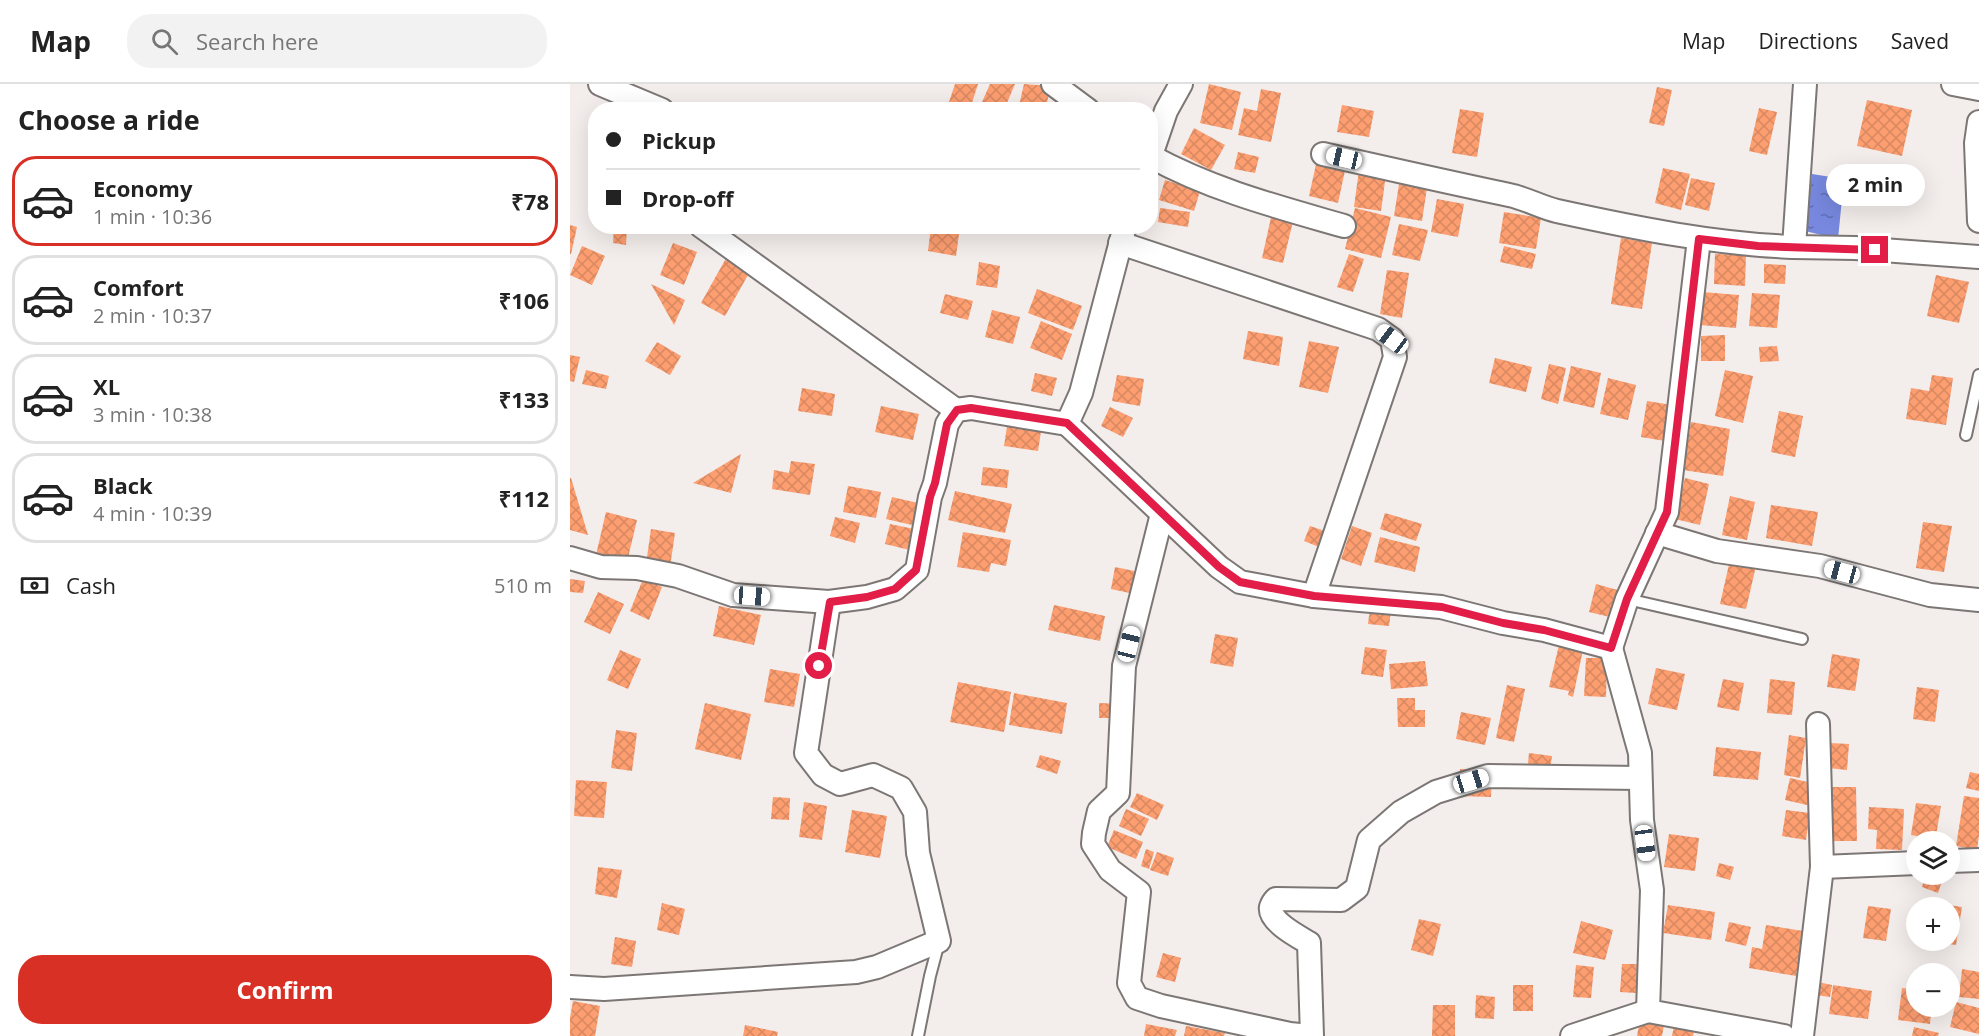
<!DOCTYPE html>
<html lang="en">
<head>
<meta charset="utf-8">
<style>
	:root { --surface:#fff; --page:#f2f2f2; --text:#222; --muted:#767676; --line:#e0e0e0; --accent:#d93025 }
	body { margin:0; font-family:"Open Sans",sans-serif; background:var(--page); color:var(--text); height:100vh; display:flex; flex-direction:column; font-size:22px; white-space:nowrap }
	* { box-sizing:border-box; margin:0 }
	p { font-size:20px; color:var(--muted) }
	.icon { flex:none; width:33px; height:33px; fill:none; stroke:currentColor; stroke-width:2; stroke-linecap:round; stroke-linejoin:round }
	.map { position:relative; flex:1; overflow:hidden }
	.panel { display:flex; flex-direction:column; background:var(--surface); width:570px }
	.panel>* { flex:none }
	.guide { position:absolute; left:18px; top:18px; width:570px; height:132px; border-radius:24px; box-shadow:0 6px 24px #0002; display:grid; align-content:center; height:132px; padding:0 18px; background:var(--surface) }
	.tools { position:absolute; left:1336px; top:747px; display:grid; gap:12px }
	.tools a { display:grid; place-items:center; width:54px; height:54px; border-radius:50%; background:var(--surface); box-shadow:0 6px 24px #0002; font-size:30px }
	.end { position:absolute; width:27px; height:27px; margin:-14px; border:8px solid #e11d48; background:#fff; box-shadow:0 0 0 3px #fff }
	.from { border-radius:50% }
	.bubble { position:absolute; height:42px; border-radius:21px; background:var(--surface); box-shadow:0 6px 24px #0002; font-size:20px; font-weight:700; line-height:42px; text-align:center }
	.car { position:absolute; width:18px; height:36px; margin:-18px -9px; border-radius:8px; box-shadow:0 0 4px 2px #0007; background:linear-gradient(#fff 24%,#345 0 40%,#fff 0 76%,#345 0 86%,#fff 0) }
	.guide b { display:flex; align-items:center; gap:21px; height:57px; font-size:22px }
	.guide b+b { border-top:2px solid var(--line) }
	.guide i { width:15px; height:15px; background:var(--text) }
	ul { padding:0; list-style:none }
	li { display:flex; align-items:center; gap:18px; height:90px; margin:0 12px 9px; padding:0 6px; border:3px solid var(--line); border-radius:24px }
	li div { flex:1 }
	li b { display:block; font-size:22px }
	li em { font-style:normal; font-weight:700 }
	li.on { border-color:var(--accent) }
	li>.icon { width:54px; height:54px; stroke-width:1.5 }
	h2 { padding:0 18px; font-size:27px; line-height:72px }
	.pay { display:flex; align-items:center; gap:15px; height:66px; padding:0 18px; font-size:22px }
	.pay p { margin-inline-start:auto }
	.action { display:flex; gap:12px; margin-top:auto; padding:12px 18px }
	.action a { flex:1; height:69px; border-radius:24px; background:var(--accent); color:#fff; font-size:24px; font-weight:700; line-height:69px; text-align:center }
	header { display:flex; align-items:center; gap:36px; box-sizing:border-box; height:84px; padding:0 30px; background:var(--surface); border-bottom:2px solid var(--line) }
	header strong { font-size:28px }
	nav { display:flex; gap:33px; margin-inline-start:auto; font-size:21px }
	.search { width:420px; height:54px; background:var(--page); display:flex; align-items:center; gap:15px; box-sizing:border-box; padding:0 21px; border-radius:24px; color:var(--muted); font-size:22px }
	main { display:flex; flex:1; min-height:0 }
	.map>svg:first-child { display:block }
	.water { fill:url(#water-ripples) }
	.building { fill:url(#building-cross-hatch) }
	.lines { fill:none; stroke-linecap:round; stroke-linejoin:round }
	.lane-casing { stroke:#7c7774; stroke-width:14 }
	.street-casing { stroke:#7c7774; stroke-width:26 }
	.lane { stroke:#fff; stroke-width:10 }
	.street { stroke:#fff; stroke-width:22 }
	.route { stroke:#e11d48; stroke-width:8 }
</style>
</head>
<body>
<header>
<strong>Map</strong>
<div class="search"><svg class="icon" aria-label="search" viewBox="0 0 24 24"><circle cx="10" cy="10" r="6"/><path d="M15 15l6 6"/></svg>Search here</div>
<nav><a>Map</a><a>Directions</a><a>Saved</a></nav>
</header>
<main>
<section class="panel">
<h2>Choose a ride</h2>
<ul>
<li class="on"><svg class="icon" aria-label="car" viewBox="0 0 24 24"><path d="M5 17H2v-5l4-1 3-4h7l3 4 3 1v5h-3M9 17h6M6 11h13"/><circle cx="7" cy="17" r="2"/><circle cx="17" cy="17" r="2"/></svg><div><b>Economy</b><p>1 min · 10:36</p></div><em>₹78</em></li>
<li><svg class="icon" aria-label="car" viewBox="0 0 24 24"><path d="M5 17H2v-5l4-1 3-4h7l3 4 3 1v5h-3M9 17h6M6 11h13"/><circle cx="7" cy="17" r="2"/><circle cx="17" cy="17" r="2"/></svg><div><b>Comfort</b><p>2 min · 10:37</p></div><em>₹106</em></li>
<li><svg class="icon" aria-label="car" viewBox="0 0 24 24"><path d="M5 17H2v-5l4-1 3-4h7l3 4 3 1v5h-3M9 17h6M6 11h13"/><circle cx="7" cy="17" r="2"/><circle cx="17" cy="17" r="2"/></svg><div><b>XL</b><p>3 min · 10:38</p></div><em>₹133</em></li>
<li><svg class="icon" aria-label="car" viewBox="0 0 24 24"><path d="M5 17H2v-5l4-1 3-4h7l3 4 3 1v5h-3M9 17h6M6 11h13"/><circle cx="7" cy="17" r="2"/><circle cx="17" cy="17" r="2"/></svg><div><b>Black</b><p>4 min · 10:39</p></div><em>₹112</em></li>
</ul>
<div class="pay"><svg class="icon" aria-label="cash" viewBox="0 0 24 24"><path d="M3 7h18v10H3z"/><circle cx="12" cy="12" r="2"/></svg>Cash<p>510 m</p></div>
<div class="action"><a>Confirm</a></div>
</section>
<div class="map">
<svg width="1409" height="952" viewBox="0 0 1409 952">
	<defs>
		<pattern id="water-ripples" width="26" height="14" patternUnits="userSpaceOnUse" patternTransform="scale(1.5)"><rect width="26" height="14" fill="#7788de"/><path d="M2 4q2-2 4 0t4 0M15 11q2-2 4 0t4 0" fill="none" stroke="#616eb3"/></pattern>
		<pattern id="building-cross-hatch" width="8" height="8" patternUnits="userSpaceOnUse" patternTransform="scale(1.5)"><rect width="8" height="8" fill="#fd9e71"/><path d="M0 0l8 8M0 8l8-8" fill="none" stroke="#d88861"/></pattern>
	</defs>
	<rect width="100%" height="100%" fill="#f3edeb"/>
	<polygon class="water" points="1242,90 1274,95 1268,155 1235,147"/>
	<g class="building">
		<polygon points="385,0 408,0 400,25 379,18"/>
		<polygon points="420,0 445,0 434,26 409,25"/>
		<polygon points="454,0 481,2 475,26 448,26"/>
		<polygon points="639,0 671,8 662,46 630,39"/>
		<polygon points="1087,3 1102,6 1094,42 1079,39"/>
		<polygon points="691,5 711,9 701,58 668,51 674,24 687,27"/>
		<polygon points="1297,16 1342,26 1332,72 1287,62"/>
		<polygon points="772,21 804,27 799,53 767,48"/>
		<polygon points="1189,24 1207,28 1197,71 1179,67"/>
		<polygon points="890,25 914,29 907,73 882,69"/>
		<polygon points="624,44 655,61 641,86 611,70"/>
		<polygon points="668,68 689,73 685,89 664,85"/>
		<polygon points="747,76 776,82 768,119 739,112"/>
		<polygon points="1093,84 1120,90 1111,126 1085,119"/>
		<polygon points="789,86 816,90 811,127 784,123"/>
		<polygon points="1121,94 1145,99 1139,127 1115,121"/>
		<polygon points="595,96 630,107 624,127 589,116"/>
		<polygon points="829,100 857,104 852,137 824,132"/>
		<polygon points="867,115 894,120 888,153 861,148"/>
		<polygon points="590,124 620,128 618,143 588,138"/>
		<polygon points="785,124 821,133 811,174 775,165"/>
		<polygon points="934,128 971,134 966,165 929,159"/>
		<polygon points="702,129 724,133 713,179 692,174"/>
		<polygon points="829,140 858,146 850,177 822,171"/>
		<polygon points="0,141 7,143 1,170 0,170"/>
		<polygon points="44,142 57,142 56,161 43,159"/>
		<polygon points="361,142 390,143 386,172 358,167"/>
		<polygon points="1051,154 1082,159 1072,225 1041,220"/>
		<polygon points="103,159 127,168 114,201 90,191"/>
		<polygon points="12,162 35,172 22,201 0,191"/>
		<polygon points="934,162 966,170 962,185 930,178"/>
		<polygon points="159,169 183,182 155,232 131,219"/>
		<polygon points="779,170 794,175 783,208 767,203"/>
		<polygon points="1145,170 1176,171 1175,202 1144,200"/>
		<polygon points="409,178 430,182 427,204 406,201"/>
		<polygon points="1194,180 1216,181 1215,200 1194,199"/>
		<polygon points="817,186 839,189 832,234 810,230"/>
		<polygon points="1366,191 1399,198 1389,239 1357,232"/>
		<polygon points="81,200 115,216 104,241"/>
		<polygon points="467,205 512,222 503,246 458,229"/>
		<polygon points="1132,208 1169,211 1166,244 1130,241"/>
		<polygon points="1182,209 1210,211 1207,244 1179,242"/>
		<polygon points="375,210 403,217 398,236 370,229"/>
		<polygon points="422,226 450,233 443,260 415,253"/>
		<polygon points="471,237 502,250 492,276 460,264"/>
		<polygon points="678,247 713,253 709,282 673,275"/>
		<polygon points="1155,251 1155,277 1131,277 1131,252"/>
		<polygon points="739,257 769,263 758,309 729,303"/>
		<polygon points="87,258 111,272 100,291 75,277"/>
		<polygon points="1207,262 1209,277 1190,278 1189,263"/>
		<polygon points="0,271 10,273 4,298 0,297"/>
		<polygon points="925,274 962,283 956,308 919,299"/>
		<polygon points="979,280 996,284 988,320 971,315"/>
		<polygon points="1001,282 1031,289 1024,324 993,317"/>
		<polygon points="16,286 39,292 36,305 12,300"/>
		<polygon points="1155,286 1183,292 1173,339 1145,332"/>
		<polygon points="465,289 487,294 482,312 461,307"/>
		<polygon points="547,291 574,295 570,322 542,317"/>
		<polygon points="1362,291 1383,294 1376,341 1336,335 1341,304 1359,307"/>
		<polygon points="1038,294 1066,301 1058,336 1030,330"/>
		<polygon points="232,304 265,310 262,332 228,327"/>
		<polygon points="1077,317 1102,321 1095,357 1071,353"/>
		<polygon points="311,322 349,330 343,356 305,348"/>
		<polygon points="540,323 563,334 553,353 531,342"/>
		<polygon points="1209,327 1233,332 1225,373 1201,368"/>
		<polygon points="438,336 472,341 468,367 434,362"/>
		<polygon points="1121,338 1160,345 1153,392 1113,386"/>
		<polygon points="171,370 161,409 123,399"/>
		<polygon points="221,377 245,380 240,411 202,405 204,386 219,389"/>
		<polygon points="413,383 439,386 437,404 411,401"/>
		<polygon points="0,394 1,394 18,451 0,446"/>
		<polygon points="1115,394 1139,400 1130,441 1105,435"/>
		<polygon points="278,402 311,408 306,434 273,428"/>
		<polygon points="385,407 442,420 435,449 378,436"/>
		<polygon points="1160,412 1185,418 1177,456 1152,451"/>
		<polygon points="322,413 348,419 342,441 316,435"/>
		<polygon points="1201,421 1248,428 1242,462 1196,454"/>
		<polygon points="36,428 67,436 57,478 26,471"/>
		<polygon points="815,429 852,440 846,457 810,445"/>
		<polygon points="265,433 290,439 285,459 260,452"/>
		<polygon points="1353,438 1382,442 1374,488 1346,484"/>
		<polygon points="320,440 349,446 344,467 315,460"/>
		<polygon points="740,442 755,447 749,463 734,457"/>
		<polygon points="782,442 802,449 791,482 771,475"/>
		<polygon points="81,445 105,449 100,483 76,480"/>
		<polygon points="393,448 441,456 436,482 421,479 419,488 387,483"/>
		<polygon points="810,453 850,463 845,488 804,478"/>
		<polygon points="1160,476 1186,482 1176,525 1150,520"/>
		<polygon points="545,483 574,489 569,511 541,505"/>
		<polygon points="0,495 15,497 13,509 0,508"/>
		<polygon points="73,495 92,503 79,536 60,527"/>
		<polygon points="1026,500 1051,507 1044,534 1019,528"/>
		<polygon points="28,508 54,520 40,550 14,538"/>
		<polygon points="484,521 535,532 530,557 478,546"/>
		<polygon points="149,522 191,531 184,561 143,552"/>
		<polygon points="800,524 821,527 819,542 798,540"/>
		<polygon points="645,550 668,554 663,583 640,579"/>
		<polygon points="989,561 1013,566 1003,613 998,611 999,607 979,603"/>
		<polygon points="795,563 817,566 813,593 791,590"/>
		<polygon points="50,566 71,575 58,605 37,596"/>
		<polygon points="1262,570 1290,575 1285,607 1257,603"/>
		<polygon points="1016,574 1037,574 1036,613 1014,612"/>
		<polygon points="855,577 858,602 821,605 819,580"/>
		<polygon points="1086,584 1115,590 1107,626 1078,620"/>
		<polygon points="200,585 230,590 224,623 194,618"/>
		<polygon points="1153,595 1174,599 1169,627 1147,623"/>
		<polygon points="1200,595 1225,598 1222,631 1197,629"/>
		<polygon points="388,598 441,608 434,648 380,638"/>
		<polygon points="937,601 955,605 944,658 926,654"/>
		<polygon points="1347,603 1369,606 1365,638 1343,635"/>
		<polygon points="444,609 497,619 492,650 439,641"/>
		<polygon points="827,614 845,614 845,626 855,626 855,643 828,643"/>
		<polygon points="135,619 181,630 171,676 125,665"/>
		<polygon points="529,619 553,620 553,634 529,634"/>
		<polygon points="891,628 921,634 915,661 886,655"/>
		<polygon points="46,646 67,649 62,687 41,684"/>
		<polygon points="1219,651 1236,654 1230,694 1214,691"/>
		<polygon points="1260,659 1279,660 1277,686 1258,684"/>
		<polygon points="1146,663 1191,668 1188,696 1143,692"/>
		<polygon points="959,669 982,672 979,693 957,690"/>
		<polygon points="470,671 491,677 487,690 466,683"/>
		<polygon points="890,685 922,686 921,713 889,712"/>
		<polygon points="1400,688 1409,690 1409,707 1396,704"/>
		<polygon points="1220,694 1242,699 1237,721 1215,716"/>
		<polygon points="6,696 37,698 34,734 4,732"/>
		<polygon points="1261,703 1286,703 1287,757 1262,757"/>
		<polygon points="567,709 594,721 587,736 560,723"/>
		<polygon points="1394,712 1409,714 1409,751 1407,766 1386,762"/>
		<polygon points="203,713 220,714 219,736 201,735"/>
		<polygon points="234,718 257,722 252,756 229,753"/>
		<polygon points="1346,719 1371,722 1365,758 1347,758 1347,766 1344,765 1347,752 1341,751"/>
		<polygon points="1299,723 1334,725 1332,766 1306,765 1307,746 1298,745"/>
		<polygon points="556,725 579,735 571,752 549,742"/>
		<polygon points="282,726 317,732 310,774 275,768"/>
		<polygon points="1216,726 1240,729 1236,756 1212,752"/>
		<polygon points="544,746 573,758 566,775 537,763"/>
		<polygon points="1099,750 1129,754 1125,787 1094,783"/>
		<polygon points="576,765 584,768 579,785 571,782"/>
		<polygon points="587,768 604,774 598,792 580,786"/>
		<polygon points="1149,779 1164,783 1160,796 1146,792"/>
		<polygon points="28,783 52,786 47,814 25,810"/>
		<polygon points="1355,792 1372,797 1368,809 1352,803"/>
		<polygon points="1351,817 1392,823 1386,861 1363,858 1380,856 1380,824 1350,824"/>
		<polygon points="92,819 115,825 109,851 87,846"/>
		<polygon points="1098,821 1145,828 1141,856 1093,849"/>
		<polygon points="1298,822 1321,825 1316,857 1293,854"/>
		<polygon points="849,835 871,840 863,872 841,866"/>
		<polygon points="1011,837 1043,846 1035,876 1003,869"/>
		<polygon points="1159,838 1181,843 1176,862 1155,857"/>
		<polygon points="1196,841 1233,847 1226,892 1179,884 1182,863 1192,865"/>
		<polygon points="45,853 66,857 62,883 41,880"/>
		<polygon points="593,869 611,874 605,898 586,893"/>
		<polygon points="1052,880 1067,880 1066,909 1050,908"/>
		<polygon points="1006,881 1024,883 1021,914 1003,913"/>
		<polygon points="1392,885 1409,888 1409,915 1389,913"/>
		<polygon points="1248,898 1262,901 1260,913 1245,911"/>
		<rect x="943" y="901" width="20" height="26"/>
		<polygon points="1263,901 1302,907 1298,935 1259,930"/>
		<polygon points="1332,904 1347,906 1347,922 1362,922 1360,940 1328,936"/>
		<polygon points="906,911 925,913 924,935 905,934"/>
		<polygon points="3,917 30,922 25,952 0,952 0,934"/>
		<polygon points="1386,918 1409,924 1409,950 1380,943"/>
		<polygon points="863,921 885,921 885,952 862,952"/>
		<polygon points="1070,936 1094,941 1092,952 1067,952"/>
		<polygon points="1105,938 1125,942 1123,952 1102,952"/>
		<polygon points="576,940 607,946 605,952 574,952"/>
		<polygon points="175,941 208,948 207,952 173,952"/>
		<polygon points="616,942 655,949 654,952 614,952"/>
		<polygon points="1344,943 1369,949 1368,952 1342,952"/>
	</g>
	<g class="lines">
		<defs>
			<g id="lane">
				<polyline points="1396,351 1409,291"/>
				<polyline points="1057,515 1232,555"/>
				<polyline points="348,952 360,892 369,858"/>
			</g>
			<g id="street">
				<polyline points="30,0 92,26"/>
				<polyline points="483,0 518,26"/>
				<polyline points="1235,0 1224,163 1285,164 1409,173"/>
				<polyline points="1383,0 1409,5"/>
				<polyline points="1409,38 1406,59 1409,137"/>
				<path d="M753 70C815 84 877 98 939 111 955 114 970 123 987 127 1065 144 1144 160 1224 163"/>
				<path d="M580 72C642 106 708 123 774 142"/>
				<polyline points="580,74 596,27 611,0"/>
				<polyline points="131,142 386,326"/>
				<polyline points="550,159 808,245 822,255 825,273 744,512"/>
				<polyline points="497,340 649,483 670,498 744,512 871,523 933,539 974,546 1041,564 1070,669 1072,736 1082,806 1078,927 1214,952"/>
				<polyline points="592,430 554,582 548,709 529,727 524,749 523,760 540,786 569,808 559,899 567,914 591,922 720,950 739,952"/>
				<polyline points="1087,449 1147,467 1250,482 1360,511 1409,516"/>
				<polyline points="0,474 31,483 67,484 108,492 163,511 259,518 236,669 253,691 270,700 303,691 331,704 345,728 348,769 369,857 307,883 286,888 34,905 0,903"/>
				<polyline points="259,518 297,513 325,505 347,486 360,413 365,399 377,340 386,326 401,324 497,340 511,309 555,142"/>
				<polyline points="1041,564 1057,515 1097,428 1129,155"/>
				<polyline points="1380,777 1409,776"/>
				<polyline points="1252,783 1347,779"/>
				<path d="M742 952 739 859C729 853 698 837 701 823 702 820 704 817 706 815L771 816 787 804 799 756 831 728 866 708 918 692 1070 694"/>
				<polyline points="1002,952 1078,927"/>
				<polyline points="1232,952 1252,783 1248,640"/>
			</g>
		</defs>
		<use href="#lane" class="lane-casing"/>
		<use href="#street" class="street-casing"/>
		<use href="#lane" class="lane"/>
		<use href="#street" class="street"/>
	</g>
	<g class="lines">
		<polyline class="route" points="249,582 260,518 297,513 325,505 346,486 360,413 365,399 377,340 387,326 401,324 497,339 649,483 670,498 744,512 872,523 933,539 974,546 1041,564 1057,515 1097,428 1129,155 1188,162 1305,166"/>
	</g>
</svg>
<div class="tools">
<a><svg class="icon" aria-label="layers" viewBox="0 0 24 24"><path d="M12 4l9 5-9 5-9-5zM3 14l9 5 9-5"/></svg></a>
<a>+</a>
<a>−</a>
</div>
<i class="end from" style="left:249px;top:582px"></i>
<i class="end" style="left:1305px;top:166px"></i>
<div class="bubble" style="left:1256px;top:80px;width:99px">2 min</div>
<i class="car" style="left:774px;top:74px;rotate:283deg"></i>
<i class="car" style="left:822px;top:255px;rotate:307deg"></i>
<i class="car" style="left:1272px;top:488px;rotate:285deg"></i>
<i class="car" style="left:182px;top:512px;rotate:94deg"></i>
<i class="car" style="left:559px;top:560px;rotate:14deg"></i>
<i class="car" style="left:901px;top:697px;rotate:73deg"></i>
<i class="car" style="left:1075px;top:759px;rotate:172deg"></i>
<div class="guide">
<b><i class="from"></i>Pickup</b>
<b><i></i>Drop-off</b>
</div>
</div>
</main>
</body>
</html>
